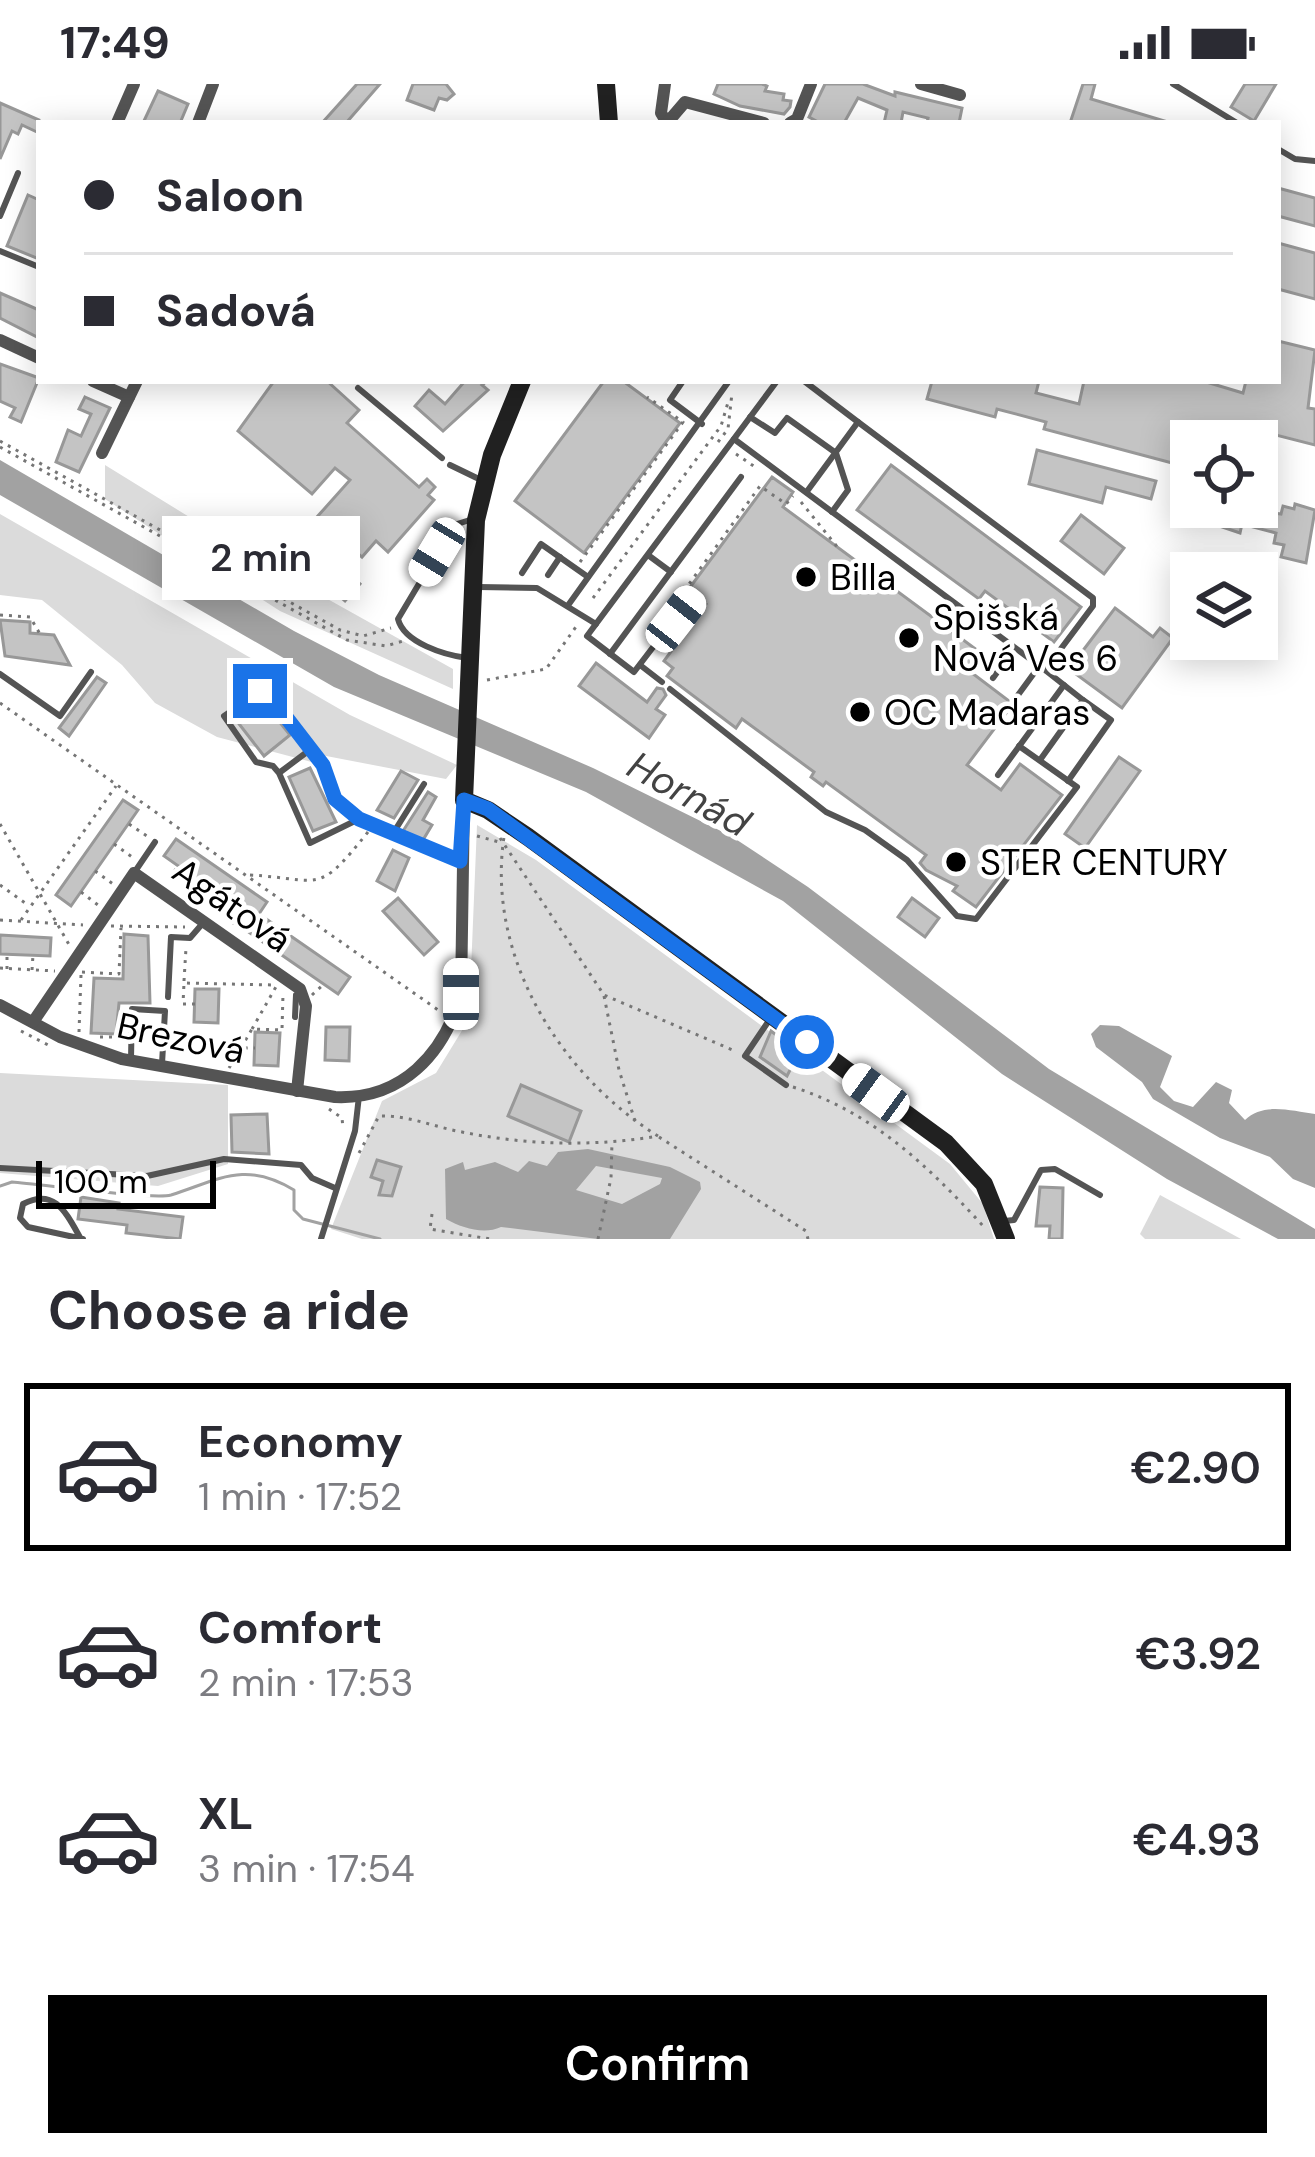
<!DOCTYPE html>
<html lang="en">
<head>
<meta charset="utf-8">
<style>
	:root { --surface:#fff; --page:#f7f7f7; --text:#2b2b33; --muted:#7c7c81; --line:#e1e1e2; --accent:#000 }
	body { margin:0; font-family:"DM Sans",sans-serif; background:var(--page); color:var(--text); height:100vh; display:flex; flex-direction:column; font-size:45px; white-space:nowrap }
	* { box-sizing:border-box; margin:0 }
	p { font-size:39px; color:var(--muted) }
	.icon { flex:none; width:66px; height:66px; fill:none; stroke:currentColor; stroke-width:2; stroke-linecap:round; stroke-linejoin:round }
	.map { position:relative; height:1155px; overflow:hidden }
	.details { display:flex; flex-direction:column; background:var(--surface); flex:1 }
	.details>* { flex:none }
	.banner { position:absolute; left:36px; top:36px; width:1245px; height:264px; border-radius:0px; box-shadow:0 6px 30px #0003; display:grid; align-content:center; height:264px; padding:0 48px; background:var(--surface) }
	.buttons { position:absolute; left:1170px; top:336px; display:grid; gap:24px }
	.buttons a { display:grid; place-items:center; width:108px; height:108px; border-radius:0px; background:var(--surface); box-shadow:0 6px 30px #0003; font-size:60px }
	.scale { position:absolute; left:36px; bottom:30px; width:180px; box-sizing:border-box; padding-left:12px; border:6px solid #000; border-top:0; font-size:33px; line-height:42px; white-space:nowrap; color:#000; -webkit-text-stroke:9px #fff; paint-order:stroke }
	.end { position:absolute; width:54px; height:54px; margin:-27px; border:15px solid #1a73e8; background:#fff; box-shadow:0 0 0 6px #fff }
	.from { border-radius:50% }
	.bubble { position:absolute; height:84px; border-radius:0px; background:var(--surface); box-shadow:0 6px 30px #0003; font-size:39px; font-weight:600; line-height:84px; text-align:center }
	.car { position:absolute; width:36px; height:72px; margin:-36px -18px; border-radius:15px; box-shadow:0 0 9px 3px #0007; background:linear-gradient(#fff 24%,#345 0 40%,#fff 0 76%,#345 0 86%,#fff 0) }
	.banner b { display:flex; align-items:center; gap:42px; height:114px; font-size:45px }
	.banner b+b { border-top:3px solid var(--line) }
	.banner i { width:30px; height:30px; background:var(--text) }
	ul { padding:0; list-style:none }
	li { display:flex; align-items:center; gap:36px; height:168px; margin:0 24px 18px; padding:0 24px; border:6px solid transparent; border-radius:0px }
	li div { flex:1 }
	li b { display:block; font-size:45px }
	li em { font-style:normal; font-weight:600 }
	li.active { border-color:var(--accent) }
	li>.icon { width:108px; height:108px; stroke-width:1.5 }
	h2 { padding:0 48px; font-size:54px; line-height:144px }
	.cta { display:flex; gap:24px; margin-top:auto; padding:24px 48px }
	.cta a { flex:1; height:138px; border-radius:0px; background:var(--accent); color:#fff; font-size:48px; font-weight:600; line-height:138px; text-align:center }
	.status { display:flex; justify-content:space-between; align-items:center; height:84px; padding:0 60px; background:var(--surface); direction:ltr }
	.status svg { height:33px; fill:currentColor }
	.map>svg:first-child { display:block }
	.green { fill:#dbdbdb }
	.water { fill:#a2a2a2; fill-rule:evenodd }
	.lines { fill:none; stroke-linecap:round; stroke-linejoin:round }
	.stream { stroke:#a2a2a2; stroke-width:3 }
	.building { fill:#c4c4c4; stroke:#989898; stroke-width:3 }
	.path { stroke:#767676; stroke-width:3; stroke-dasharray:3 6; stroke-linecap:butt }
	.lane { stroke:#545454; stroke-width:6 }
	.street { stroke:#545454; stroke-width:12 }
	.secondary { stroke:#212121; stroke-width:18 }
	.route { stroke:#1a73e8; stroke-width:15 }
	.poi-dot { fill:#000; stroke:#fff; stroke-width:4.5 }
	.labels { text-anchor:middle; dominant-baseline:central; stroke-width:9; stroke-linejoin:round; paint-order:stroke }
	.poi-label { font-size:36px; fill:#000; stroke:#fff; text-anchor:start }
	.street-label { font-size:36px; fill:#000; stroke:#fff }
	.water-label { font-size:39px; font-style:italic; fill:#434343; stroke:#fff }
</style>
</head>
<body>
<div class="status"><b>17:49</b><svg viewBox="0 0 49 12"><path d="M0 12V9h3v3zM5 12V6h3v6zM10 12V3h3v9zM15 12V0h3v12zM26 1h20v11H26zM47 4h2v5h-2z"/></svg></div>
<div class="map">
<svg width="1315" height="1155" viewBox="0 0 1315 1155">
	<rect width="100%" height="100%" fill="#fff"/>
	<g class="green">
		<polygon points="105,381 272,484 453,585 453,605 280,527 105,415"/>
		<polygon points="0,430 350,631 457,681 446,695 321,671 323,681 217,653 155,619 122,581 42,516 0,511"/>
		<polygon points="477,741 536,776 950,1080 983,1120 994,1155 362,1155 331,1145 382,1017 436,989 469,935"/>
		<polygon points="0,989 228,1001 228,1080 158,1102 0,1089"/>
		<polygon points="1160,1111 1241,1155 1145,1155 1140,1150"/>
	</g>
	<g class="water">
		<polygon points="0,376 294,547 379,591 593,684 731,752 808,803 1049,985 1315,1145 1315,1155 1278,1155 1167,1095 1002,990 783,817 586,708 334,603 0,411"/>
		<path d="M1100 941 1119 942 1172 972 1160 1003 1174 1017 1193 1023 1216 998 1232 1006 1229 1019 1245 1036C1263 1018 1291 1027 1315 1030V1104L1293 1095 1270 1073 1220 1054 1153 1015 1142 998 1096 963 1091 950Z"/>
		<path d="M588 1065 670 1083 700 1098 701 1105 670 1155H598L501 1143C484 1151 462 1144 446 1135L445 1085 463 1078 465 1086 495 1078 518 1088 529 1077 547 1082 558 1068ZM596 1082 662 1094 660 1100 622 1120 576 1106Z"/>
	</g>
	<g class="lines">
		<path class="stream" d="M0 1102 12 1098C40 1100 152 1116 171 1111 219 1096 244 1076 294 1106V1126L303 1135 380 1155"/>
	</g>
	<g class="building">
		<polygon points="357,0 380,0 346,39 322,39"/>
		<polygon points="413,0 446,0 454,10 447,16 439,14 434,26 407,16"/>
		<polygon points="718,0 762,0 767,2 765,7 784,10 783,16 791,17 790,23 784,30 740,22 714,10"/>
		<polygon points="825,0 863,0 895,12 895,8 962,24 959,39 927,39 928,34 903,28 901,39 884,39 887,26 858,14 844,39 820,39 809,33"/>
		<polygon points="1083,0 1095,0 1091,15 1171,39 1070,39"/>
		<polygon points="1245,0 1276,0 1254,37 1231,23"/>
		<polygon points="158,7 188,20 180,39 143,39"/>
		<polygon points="0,19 39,36 39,49 22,41 18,50 12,47 0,75"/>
		<polygon points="1278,104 1315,114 1315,142 1278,132"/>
		<polygon points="28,111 39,116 39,175 7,162"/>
		<polygon points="1278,159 1315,169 1315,215 1278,205"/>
		<polygon points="0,209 39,226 39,254 0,234"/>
		<polygon points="1278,257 1315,266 1308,324 1315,325 1315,361 1252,345 1249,357 1191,357 1191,384 1044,345 1046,338 997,325 995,333 927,315 932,297 1039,297 1036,309 1079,320 1084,297 1203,297 1243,309 1246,297 1278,297"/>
		<polygon points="0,280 39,294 21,338 10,333 15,324 0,317"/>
		<polygon points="274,297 327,297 359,326 347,339 419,403 427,395 435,403 428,411 434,416 388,468 376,457 362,473 317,433 350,396 335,384 312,410 238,347"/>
		<polygon points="465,297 487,297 482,301 488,306 443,347 415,322 429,306 445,320"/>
		<polygon points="604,297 623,297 680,339 584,469 515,417"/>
		<polygon points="85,313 110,324 79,388 56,378 68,346 81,352 91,330 79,325"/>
		<polygon points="1037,366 1156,397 1151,415 1106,403 1102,419 1029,400"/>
		<polygon points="891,381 1081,523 1054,558 985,507 979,515 857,426"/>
		<polygon points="772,393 793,408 783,423 981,569 968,586 1013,620 967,681 1001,706 1020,680 1062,711 976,823 953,807 957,802 926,786 920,779 926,771 826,698 823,702 811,693 814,688 742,635 736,644 667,592 673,584 664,577 706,520 688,506"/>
		<polygon points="1295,420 1315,426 1306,479 1281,473 1284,461 1274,459 1276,449 1242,440 1240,449 1172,426 1230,423 1281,430 1283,422 1294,425"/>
		<polygon points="1081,431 1124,464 1104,490 1061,457"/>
		<polygon points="304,450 360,500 345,517 288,467"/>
		<polygon points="1115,524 1153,553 1160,544 1173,554 1122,624 1069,585"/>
		<polygon points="0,536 30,538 30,549 54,551 70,581 5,572"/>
		<polygon points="596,579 647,618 657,604 663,605 666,611 656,625 665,631 649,654 579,602"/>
		<polygon points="97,593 106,599 69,652 59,644"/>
		<polygon points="262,616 290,651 264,672 236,636"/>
		<polygon points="1119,673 1140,687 1085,764 1065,750"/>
		<polygon points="310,684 336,738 313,747 289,693"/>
		<polygon points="401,687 418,696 394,734 377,726"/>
		<polygon points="428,708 436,713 423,736 432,741 423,756 403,747"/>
		<polygon points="123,716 138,726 71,822 56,811"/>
		<polygon points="176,755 267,818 259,830 350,893 338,910 247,847 255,836 164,772"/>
		<polygon points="393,766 409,774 395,807 377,797"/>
		<polygon points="398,814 438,858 424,871 383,827"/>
		<polygon points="912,814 939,834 925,853 898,833"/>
		<polygon points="124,850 148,852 150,919 119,919 116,950 91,949 94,894 123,895"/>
		<polygon points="0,851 51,854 50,872 0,870"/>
		<polygon points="195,905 219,905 218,939 194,938"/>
		<polygon points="326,943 350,943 349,977 325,976"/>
		<polygon points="771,947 808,975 804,986 792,982 787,992 760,973"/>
		<polygon points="255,948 280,949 278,982 254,981"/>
		<polygon points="521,1001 581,1027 569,1058 508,1032"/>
		<polygon points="267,1030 269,1070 232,1068 231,1031"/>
		<polygon points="377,1076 401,1083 392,1112 379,1111 383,1097 371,1093"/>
		<polygon points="1040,1103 1063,1104 1062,1155 1049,1155 1050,1142 1036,1142"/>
		<polygon points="81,1113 119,1119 118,1125 183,1133 180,1155 126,1149 127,1141 78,1135"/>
	</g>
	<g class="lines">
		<g class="path">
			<polyline points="0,357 340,546 363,552 391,544"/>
			<polyline points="718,358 728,345 732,309"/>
			<polyline points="0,363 347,556 386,562 403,557"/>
			<polyline points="736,370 758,385"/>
			<polyline points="801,418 839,465"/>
			<polyline points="580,478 683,338 647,313"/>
			<polyline points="684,507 760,402 786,420 793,412"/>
			<polyline points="593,514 721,342 729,315"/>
			<polyline points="0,531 30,533 40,550"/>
			<polyline points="688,543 685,542 700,522 696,518"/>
			<polyline points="487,596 546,585 578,540"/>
			<polyline points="0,619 441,928"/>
			<polyline points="0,740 71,864"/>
			<polyline points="129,740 147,752"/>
			<polyline points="477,752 499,758"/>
			<polyline points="500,754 604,911 735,967"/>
			<polyline points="114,760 132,773"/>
			<polyline points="95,787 113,800"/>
			<path d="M250 791C322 795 316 813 368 748"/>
			<polyline points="169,795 178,782"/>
			<polyline points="0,801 28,821"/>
			<polyline points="81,808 98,821"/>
			<polyline points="197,822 209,804"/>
			<polyline points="0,836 83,841"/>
			<polyline points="21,836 116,702"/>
			<polyline points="232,840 241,826"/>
			<polyline points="111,842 185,843"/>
			<polyline points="0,884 55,887"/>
			<polyline points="7,885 7,870"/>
			<polyline points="32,886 33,871"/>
			<polyline points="82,888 119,890 121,844"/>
			<polyline points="184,897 186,864"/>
			<polyline points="312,911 324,900"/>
			<polyline points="604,912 619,986 635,1037"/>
			<polyline points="195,920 183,920 184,899 274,901"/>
			<polyline points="252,945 277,901"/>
			<polyline points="21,947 50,962"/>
			<polyline points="79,948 81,891"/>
			<polyline points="100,953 120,953"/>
			<polyline points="241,964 252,945 282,946 283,910"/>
			<polyline points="229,984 241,964 255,964"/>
			<path d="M793 1003C874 1029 929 1083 985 1144"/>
			<polyline points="329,1025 342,1034 343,1044"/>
			<polyline points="659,1053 806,1147 808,1155"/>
			<path d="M359 1069 379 1032C408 1031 434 1043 462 1048 526 1061 593 1063 658 1052 560 991 486 872 504 753"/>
			<polyline points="432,1130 430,1145 490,1155"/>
			<polyline points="598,1155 611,1094 612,1058"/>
		</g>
		<g class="lane">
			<polyline points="1173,0 1237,39"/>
			<polyline points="1278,65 1295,75 1315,77"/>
			<polyline points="0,132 18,89"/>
			<polyline points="0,167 39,183"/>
			<polyline points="683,297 670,316 702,340"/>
			<polyline points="804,297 858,338 808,406"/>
			<polyline points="358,304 442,374"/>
			<polyline points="750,333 775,349 787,334 836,369 848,406 832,428"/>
			<polyline points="734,355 1045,586 1093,522 1093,514 858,338"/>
			<polyline points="450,381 481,396"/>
			<polyline points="648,471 671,488"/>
			<polyline points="522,489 541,460 588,493"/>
			<polyline points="548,491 560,473"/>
			<polyline points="478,503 537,504 596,540"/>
			<polyline points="690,515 634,588 587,552 777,297"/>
			<polyline points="569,520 729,297"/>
			<polyline points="610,570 741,393"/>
			<path d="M467 574C445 571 404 559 398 535L454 441 473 435"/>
			<polyline points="640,581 662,598"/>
			<polyline points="0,590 60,632 91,588"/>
			<polyline points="993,594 1014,565"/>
			<polyline points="1064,601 1083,616"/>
			<polyline points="670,605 826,728 865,746 907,776 957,832 976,835 1077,703 1019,662"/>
			<polyline points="1018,611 1040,581"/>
			<polyline points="1040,676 1083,616 1111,636 1068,697"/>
			<polyline points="279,689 273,682 256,678 224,632 261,607 269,611 311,665 279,689 310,759 359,735 335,715 311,665"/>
			<polyline points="998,691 1064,601 1045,586"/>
			<polyline points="359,735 444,774 461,777"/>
			<polyline points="392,751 424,700"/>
			<polyline points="136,786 155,758"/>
			<polyline points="168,913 171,853 190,854 203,839"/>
			<polyline points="295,933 296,911 301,911"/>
			<polyline points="770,935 745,972 786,1001"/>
			<polyline points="131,975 132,925 165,927 162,980"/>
			<polyline points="0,1084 147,1092 224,1075 301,1081 312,1094 335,1104"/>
			<polyline points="1004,1137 1014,1136 1041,1086 1055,1085 1100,1111"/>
			<path d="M81 1155C66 1129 55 1103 23 1120L20 1134 28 1143 83 1155"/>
			<polyline points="321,1155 355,1047 359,1012"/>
		</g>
		<g class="street">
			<polyline points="665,0 661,29 667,39"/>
			<polyline points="921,0 960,11"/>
			<polyline points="117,39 134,0"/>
			<polyline points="198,39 213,0"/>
			<polyline points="667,39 685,18 764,39"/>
			<polyline points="790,39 797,35 811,0"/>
			<polyline points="0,256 39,274"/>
			<polyline points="93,297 129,313"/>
			<polyline points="102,369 137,297"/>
			<path d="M0 921 60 953 122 975 335 1013C402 1016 444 970 461 910L464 716"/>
			<polyline points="33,938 134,789 300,905 306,922 297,1007"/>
		</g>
		<g class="secondary">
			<polyline points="606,0 609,39"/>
			<polyline points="522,297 492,371 476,436 464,716 488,726 528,753 946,1059 984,1100 1006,1155"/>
		</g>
	</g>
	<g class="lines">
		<polyline class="route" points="260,607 269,611 323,681 335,715 359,735 460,777 464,716 488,725 807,958"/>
	</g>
	<g class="poi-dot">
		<circle cx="806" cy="493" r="12"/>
		<circle cx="909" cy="554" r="12"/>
		<circle cx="860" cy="628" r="12"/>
		<circle cx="956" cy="778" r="12"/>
	</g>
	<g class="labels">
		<g class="poi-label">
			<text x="830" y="493">Billa</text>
			<text x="933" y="533">Spišská<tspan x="933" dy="41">Nová Ves 6</tspan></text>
			<text x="884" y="628">OC Madaras</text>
			<text x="980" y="778">STER CENTURY</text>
		</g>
		<g class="street-label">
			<text transform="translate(232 821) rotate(35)">Agátová</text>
			<text transform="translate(181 954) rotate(12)">Brezová</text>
		</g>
		<g class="water-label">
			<text transform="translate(689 710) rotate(29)">Hornád</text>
		</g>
	</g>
</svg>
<div class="buttons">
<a><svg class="icon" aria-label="locate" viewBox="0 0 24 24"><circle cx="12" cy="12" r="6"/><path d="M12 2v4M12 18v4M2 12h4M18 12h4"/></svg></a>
<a><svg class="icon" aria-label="layers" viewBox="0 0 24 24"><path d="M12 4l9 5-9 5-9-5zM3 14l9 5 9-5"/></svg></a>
</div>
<div class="scale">100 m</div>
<i class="end from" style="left:807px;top:958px"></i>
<i class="end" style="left:260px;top:607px"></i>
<div class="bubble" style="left:162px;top:432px;width:198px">2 min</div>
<i class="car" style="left:437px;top:468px;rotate:211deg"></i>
<i class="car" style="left:676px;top:535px;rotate:38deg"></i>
<i class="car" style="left:461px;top:910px;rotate:0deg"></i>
<i class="car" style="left:876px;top:1009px;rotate:306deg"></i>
<div class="banner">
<b><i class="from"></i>Saloon</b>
<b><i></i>Sadová</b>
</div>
</div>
<section class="details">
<h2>Choose a ride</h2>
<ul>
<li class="active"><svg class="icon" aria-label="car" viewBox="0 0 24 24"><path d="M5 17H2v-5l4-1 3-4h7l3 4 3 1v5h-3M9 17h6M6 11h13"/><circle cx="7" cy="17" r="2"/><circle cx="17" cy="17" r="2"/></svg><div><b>Economy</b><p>1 min · 17:52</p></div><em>€2.90</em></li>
<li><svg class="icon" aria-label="car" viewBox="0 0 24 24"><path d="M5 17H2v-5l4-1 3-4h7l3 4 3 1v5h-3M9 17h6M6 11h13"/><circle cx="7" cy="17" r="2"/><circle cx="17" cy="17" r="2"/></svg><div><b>Comfort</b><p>2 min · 17:53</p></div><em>€3.92</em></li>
<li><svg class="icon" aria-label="car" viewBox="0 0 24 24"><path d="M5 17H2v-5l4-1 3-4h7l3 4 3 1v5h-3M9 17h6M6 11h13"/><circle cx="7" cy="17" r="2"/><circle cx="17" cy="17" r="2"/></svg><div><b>XL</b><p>3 min · 17:54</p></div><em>€4.93</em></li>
</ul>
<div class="cta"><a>Confirm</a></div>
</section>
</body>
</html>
